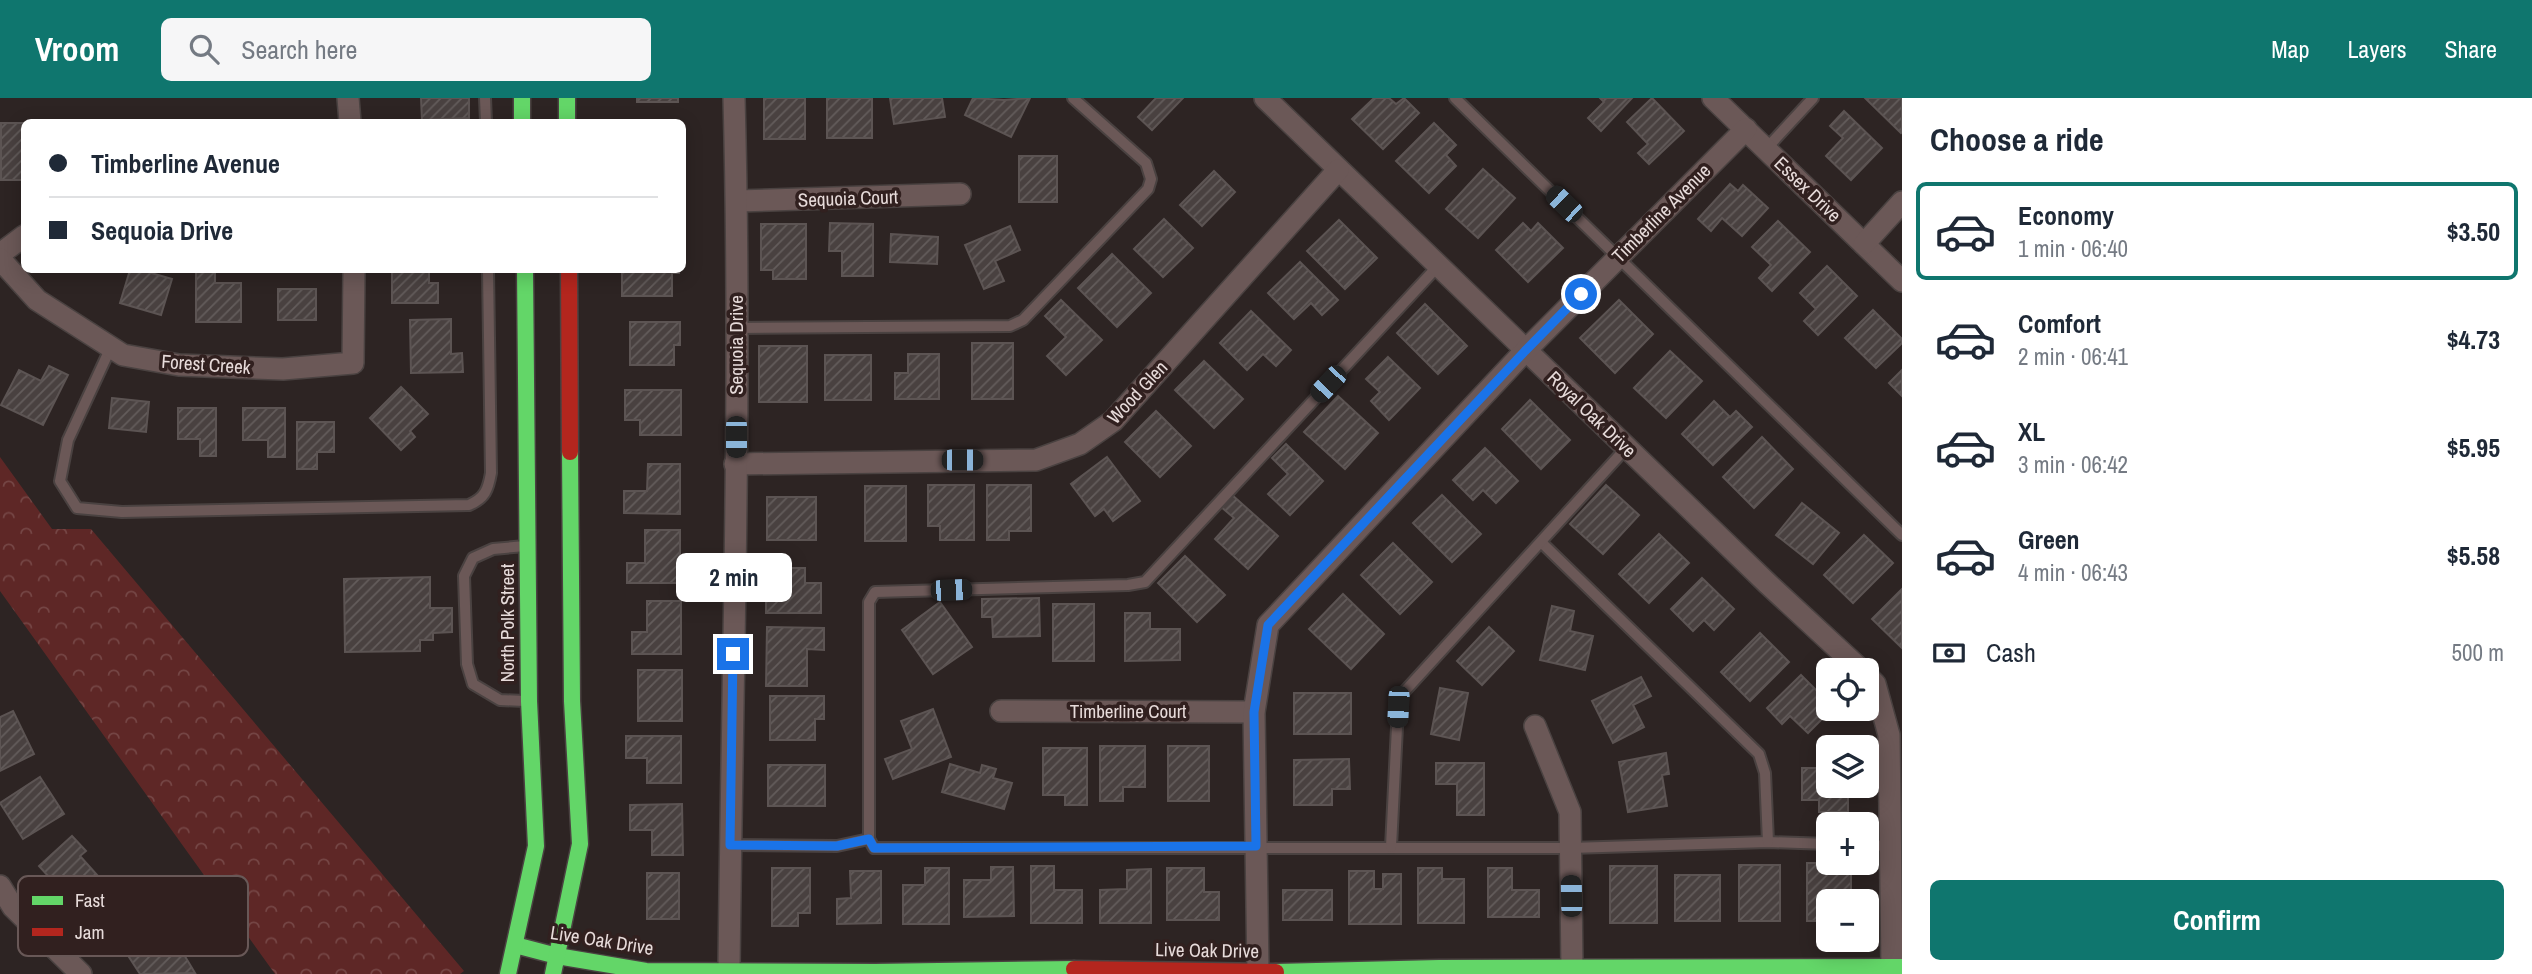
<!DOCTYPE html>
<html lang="en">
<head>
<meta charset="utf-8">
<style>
	:root { --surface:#fff; --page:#f6f6f7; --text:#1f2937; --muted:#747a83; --line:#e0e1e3; --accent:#0f766e }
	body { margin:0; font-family:"Archivo Narrow",sans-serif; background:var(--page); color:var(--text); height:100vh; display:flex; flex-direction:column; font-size:26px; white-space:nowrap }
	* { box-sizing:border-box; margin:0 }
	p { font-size:23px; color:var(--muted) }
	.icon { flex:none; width:38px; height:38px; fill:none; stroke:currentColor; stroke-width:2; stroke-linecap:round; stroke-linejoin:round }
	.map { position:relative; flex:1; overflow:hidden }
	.drawer { display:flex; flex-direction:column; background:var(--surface); width:630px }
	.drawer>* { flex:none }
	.guide { position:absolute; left:21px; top:21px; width:665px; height:154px; border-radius:10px; box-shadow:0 4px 18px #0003; display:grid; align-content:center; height:154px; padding:0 28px; background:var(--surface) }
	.buttons { position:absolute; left:1816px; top:560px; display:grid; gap:14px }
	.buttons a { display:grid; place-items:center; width:63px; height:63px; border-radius:10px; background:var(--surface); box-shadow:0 4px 18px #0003; font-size:35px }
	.end { position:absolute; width:32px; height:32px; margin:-16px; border:9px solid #1a73e8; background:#fff; box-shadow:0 0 0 4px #fff }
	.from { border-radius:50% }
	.bubble { position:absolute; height:49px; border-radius:10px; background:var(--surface); box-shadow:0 4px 18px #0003; font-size:23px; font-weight:700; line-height:49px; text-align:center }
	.car { position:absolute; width:21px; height:42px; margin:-21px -10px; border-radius:9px; box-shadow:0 0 5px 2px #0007; background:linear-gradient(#222 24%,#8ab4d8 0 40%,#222 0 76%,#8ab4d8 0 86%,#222 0) }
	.guide b { display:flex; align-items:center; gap:24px; height:66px; font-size:26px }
	.guide b+b { border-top:2px solid var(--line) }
	.guide i { width:18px; height:18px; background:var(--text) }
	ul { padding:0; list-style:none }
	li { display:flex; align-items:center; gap:21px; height:98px; margin:0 14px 10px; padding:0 14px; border:4px solid transparent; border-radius:10px }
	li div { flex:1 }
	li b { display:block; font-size:26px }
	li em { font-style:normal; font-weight:700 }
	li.selected { border-color:var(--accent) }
	li>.icon { width:63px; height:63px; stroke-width:1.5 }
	h2 { padding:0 28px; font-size:32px; line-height:84px }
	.pay { display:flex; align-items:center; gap:18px; height:77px; padding:0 28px; font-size:26px }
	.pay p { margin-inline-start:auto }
	.primary-button { display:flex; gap:14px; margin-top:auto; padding:14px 28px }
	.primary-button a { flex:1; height:80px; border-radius:10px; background:var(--accent); color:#fff; font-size:28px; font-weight:700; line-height:80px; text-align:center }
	header { display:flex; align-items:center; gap:42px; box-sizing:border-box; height:98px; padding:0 35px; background:var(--accent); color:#fff }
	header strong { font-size:33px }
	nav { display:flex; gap:38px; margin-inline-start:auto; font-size:24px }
	.search { width:490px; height:63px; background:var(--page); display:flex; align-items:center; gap:18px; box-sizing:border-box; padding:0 24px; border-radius:10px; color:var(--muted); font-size:26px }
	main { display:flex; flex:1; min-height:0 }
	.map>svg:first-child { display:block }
	.forest { fill:url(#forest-crowns) }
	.building { fill:url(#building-hatch); stroke:#5c5453; stroke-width:2 }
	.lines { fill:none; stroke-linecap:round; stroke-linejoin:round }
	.lane-casing { stroke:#4a4241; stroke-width:14 }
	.street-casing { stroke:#4a4241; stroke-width:24 }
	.fast-casing { stroke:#4a4241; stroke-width:19 }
	.jam-casing { stroke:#4a4241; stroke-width:19 }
	.lane { stroke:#6b5857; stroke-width:10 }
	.street { stroke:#6b5857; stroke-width:21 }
	.fast { stroke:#63d668; stroke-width:16 }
	.jam { stroke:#b3261e; stroke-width:16 }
	.route { stroke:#1a73e8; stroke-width:9 }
	.labels { text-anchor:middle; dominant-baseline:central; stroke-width:7; stroke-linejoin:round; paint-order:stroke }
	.street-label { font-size:19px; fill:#e7dbda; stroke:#31201f }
	.key { fill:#31201f; stroke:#685857; stroke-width:2 }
	.key-label { font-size:19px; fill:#e7dbda }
</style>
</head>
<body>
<header>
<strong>Vroom</strong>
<div class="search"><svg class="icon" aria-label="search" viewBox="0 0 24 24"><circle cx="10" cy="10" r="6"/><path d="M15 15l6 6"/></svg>Search here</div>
<nav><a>Map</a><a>Layers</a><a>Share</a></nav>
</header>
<main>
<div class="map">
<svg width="1902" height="876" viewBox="0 0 1902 876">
	<defs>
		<pattern id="forest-crowns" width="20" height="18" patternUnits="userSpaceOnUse" patternTransform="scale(1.75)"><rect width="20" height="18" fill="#5e2726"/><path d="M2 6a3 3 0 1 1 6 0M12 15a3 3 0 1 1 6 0" fill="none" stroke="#754645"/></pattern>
		<pattern id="building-hatch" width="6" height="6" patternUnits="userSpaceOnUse" patternTransform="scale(1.75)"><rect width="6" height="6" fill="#494140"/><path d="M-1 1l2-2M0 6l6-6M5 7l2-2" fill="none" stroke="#635c5b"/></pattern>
	</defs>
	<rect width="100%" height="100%" fill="#2d2423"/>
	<polygon class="forest" points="0,359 52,431 91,431 464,873 460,876 275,876 0,493"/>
	<g class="building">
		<polygon points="421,0 469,0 469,20 422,22"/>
		<rect x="637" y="0" width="41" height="4"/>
		<rect x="764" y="0" width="41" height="41"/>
		<rect x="827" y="0" width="45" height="40"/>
		<polygon points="890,0 942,0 945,19 894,26"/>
		<polygon points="973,0 1004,2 1030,0 1011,39 965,17"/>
		<polygon points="1156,0 1183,0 1152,32 1138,19"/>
		<polygon points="1374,0 1389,0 1396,6 1404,0 1419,15 1383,51 1352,21"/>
		<polygon points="1600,0 1632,0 1601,33 1588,20 1604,4"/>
		<polygon points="1652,0 1684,33 1649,66 1638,55 1648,46 1627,24"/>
		<polygon points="1865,0 1902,0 1902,34 1901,35"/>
		<polygon points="1844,13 1882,50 1851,82 1826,58 1843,40 1830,28"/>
		<rect x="1" y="25" width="23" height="57"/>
		<polygon points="1434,25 1456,47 1446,57 1456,68 1429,95 1396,63"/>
		<rect x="1019" y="58" width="38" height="46"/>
		<polygon points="1483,71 1515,100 1478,140 1446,111"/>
		<polygon points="1214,73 1235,94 1202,128 1180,107"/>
		<polygon points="1730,86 1738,93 1743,87 1768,110 1742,138 1722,120 1711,133 1698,121"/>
		<polygon points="1164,121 1193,150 1163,179 1134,151"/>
		<polygon points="1339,122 1377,160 1345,191 1307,153"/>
		<polygon points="1778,123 1810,154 1772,193 1759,180 1771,167 1752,149"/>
		<polygon points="830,125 873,126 873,178 842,178 842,153 829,153"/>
		<polygon points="1523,125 1531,133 1538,125 1563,150 1528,184 1496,152"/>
		<polygon points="761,126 806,126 806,181 773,181 773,172 761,172"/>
		<polygon points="1010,128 1020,152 995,163 1004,183 984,191 965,147"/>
		<polygon points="891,136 938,139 937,166 890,164"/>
		<polygon points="1112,156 1151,195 1117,229 1078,190"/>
		<polygon points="1300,164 1338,202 1322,217 1311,205 1294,221 1268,195"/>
		<polygon points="1827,168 1857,198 1818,237 1804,223 1816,211 1800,195"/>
		<polygon points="130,172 141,172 172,181 161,217 120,205"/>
		<polygon points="196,172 215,172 215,185 241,185 241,224 196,224"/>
		<polygon points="392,172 429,172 429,185 438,185 438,205 392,205"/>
		<polygon points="622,172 679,172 679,175 672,175 672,198 622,198"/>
		<rect x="278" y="191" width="38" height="31"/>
		<polygon points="1061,202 1102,242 1066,277 1047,258 1066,239 1045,218"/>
		<polygon points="1619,202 1653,236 1615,275 1580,240"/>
		<polygon points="1425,206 1467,248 1438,276 1397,235"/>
		<polygon points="1873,212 1902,241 1902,245 1876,270 1845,240"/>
		<polygon points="1251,213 1291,252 1276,268 1263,256 1247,272 1220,245"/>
		<polygon points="451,221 451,256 462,255 463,274 411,275 410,222"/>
		<polygon points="630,224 680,224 680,247 674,247 674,267 630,267"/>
		<rect x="972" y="245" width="41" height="56"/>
		<rect x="759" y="248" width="48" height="56"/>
		<polygon points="1670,253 1702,283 1666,320 1634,290"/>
		<polygon points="908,256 939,256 939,301 895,301 895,275 908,275"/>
		<rect x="825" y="257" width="46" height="45"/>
		<polygon points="1388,259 1420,290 1389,322 1371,303 1380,294 1366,281"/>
		<polygon points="1204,263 1243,301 1214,330 1175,292"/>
		<polygon points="49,268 68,277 43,327 1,307 19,272 41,283"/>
		<polygon points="1902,272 1902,298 1889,285"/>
		<polygon points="401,289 428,316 410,333 415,339 401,352 370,320"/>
		<polygon points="625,292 681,292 681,337 640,337 640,322 625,322"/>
		<polygon points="1338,298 1378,335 1345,371 1304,334"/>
		<polygon points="112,300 149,304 146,334 109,330"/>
		<polygon points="1530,302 1570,342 1541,371 1502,331"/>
		<polygon points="1714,303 1730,319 1736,313 1752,329 1713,367 1682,336"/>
		<polygon points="178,310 216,310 216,358 200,358 200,341 178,341"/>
		<polygon points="243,310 285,310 285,359 268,359 268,342 243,342"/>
		<polygon points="1156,313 1191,348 1160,379 1125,344"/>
		<polygon points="297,324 334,324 334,354 317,354 317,371 297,371"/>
		<polygon points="1762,339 1793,371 1754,410 1723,379"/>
		<polygon points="1286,346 1323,383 1290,417 1268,396 1288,376 1272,360"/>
		<polygon points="1485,350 1518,383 1496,405 1483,392 1473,402 1453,382"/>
		<polygon points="1107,359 1140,403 1113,423 1104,411 1095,418 1071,386"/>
		<polygon points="648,366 680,366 680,416 624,415 624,393 647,393"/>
		<polygon points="928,387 974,387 974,442 940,442 940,428 928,428"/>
		<polygon points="987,387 1031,387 1031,433 1009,433 1009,442 987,442"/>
		<polygon points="1606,387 1639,417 1603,456 1570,426"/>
		<rect x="865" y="388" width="41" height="55"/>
		<polygon points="1231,396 1278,438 1248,471 1215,441 1234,420 1220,408"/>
		<polygon points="1442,397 1481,436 1452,464 1413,425"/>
		<rect x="767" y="399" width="49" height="43"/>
		<polygon points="1802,405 1839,435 1813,466 1776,437"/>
		<polygon points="645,432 680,432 680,485 627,485 627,465 645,465"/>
		<polygon points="1659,436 1689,465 1649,505 1619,476"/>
		<polygon points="1864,437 1893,465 1853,505 1824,477"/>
		<polygon points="1393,445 1432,484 1400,516 1361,477"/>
		<polygon points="1185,458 1225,497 1197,524 1158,485"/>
		<polygon points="766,470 805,470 805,485 821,485 821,515 766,515"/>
		<polygon points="430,479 430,510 452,510 452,534 433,535 433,542 420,542 420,553 345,554 344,481"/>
		<polygon points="1702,480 1734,511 1714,532 1704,522 1693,533 1671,511"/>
		<polygon points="1902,491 1902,550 1872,521"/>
		<polygon points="1343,496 1384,536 1351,571 1309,531"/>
		<polygon points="1039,500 1040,538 993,539 992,519 982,519 982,501"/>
		<polygon points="647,503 681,503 681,556 632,556 632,534 647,534"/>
		<polygon points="940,504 972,549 933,576 902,532"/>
		<rect x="1053" y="506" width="41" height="57"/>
		<polygon points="1552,508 1574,513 1570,533 1593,538 1585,572 1540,562"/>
		<polygon points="1125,515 1150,515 1150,531 1180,531 1180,562 1125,563"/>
		<polygon points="767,529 824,530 824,552 807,551 807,588 766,588"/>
		<polygon points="1489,529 1514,553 1482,587 1457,563"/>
		<polygon points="1760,535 1789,564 1750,603 1721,574"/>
		<rect x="638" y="572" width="44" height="51"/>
		<polygon points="1801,577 1829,605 1829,611 1832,611 1808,635 1790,618 1782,626 1767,610"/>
		<polygon points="1641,579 1651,598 1633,607 1644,629 1613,645 1592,603"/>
		<polygon points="1440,590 1468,595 1459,642 1431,636"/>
		<rect x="1294" y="595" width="57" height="41"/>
		<polygon points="770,598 824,598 824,621 815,621 815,642 770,642"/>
		<polygon points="933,611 951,659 893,681 885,661 912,651 901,623"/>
		<polygon points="13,613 34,656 0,673 0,619"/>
		<polygon points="626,638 681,638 681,685 647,685 647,660 626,660"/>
		<polygon points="1100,648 1145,648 1145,689 1123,689 1123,703 1100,703"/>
		<rect x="1168" y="648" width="41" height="55"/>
		<polygon points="1043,650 1087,650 1087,707 1065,707 1065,697 1043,697"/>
		<polygon points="1666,655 1669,676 1662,677 1667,708 1628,714 1619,664"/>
		<polygon points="1349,661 1350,691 1332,691 1332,707 1294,707 1294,662"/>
		<polygon points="1436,665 1484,665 1484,717 1457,717 1457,686 1436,686"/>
		<polygon points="950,666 980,675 982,667 996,671 993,680 1012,685 1004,711 942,694"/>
		<rect x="768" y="667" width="57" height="41"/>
		<polygon points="1802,670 1829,670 1829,688 1848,688 1848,714 1819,714 1819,702 1802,702"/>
		<polygon points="40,679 64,716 23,741 0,705"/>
		<polygon points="682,706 683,757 652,757 652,732 630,732 630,707"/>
		<polygon points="72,738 86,753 80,758 97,777 70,802 39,768"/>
		<polygon points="1807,765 1831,765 1831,771 1851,771 1851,803 1829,803 1829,823 1807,823"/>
		<rect x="1739" y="767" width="41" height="56"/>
		<polygon points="1031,768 1054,768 1054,792 1082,792 1082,825 1031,825"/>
		<rect x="1610" y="768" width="47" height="57"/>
		<polygon points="991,769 1013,769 1014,818 964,819 964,782 991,782"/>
		<polygon points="772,770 810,770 810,815 798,815 798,828 772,828"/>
		<polygon points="925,770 949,770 949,826 903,826 903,787 925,787"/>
		<polygon points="1167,770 1204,770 1204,794 1219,794 1219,822 1167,822"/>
		<polygon points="1418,770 1442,770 1442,781 1464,781 1464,825 1418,825"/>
		<polygon points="1488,770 1512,770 1512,792 1539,792 1539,819 1488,819"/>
		<polygon points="1151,771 1151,825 1100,825 1100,792 1127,791 1127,772"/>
		<polygon points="850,773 881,773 881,825 837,826 837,801 851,800"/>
		<polygon points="1349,773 1374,773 1374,791 1383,791 1383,776 1401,776 1401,826 1349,826"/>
		<rect x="647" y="775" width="32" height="46"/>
		<rect x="1675" y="777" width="45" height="46"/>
		<rect x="1283" y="792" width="49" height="30"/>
		<polygon points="171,835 195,875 140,876 129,859"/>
	</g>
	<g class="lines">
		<defs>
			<g id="lane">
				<polyline points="485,0 486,24"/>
				<polyline points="1455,0 1902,437"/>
				<polyline points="1766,51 1813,0"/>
				<polyline points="1438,168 1145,484 1128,487 875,494 869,504 869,741 874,750 1570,750 1768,744 1829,746"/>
				<polyline points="736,230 1010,228 1023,222 1148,91 1151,81 1146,65 1073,0"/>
				<path d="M111 249 68 342 60 383 77 410 122 414 469 407C485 400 488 392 491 375L488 172"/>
				<polyline points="1542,445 1759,656 1765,675 1768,744"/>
				<polyline points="525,448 493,451 473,460 464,478 467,566 473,586 500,602 525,603"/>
				<polyline points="730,747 837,748 869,741"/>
				<polyline points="1867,747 1891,748"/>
				<polyline points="1391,749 1398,609 1404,594 1627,349"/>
			</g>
			<g id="street">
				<polyline points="348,0 350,24"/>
				<polyline points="1265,0 1767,485 1861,572"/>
				<polyline points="1713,0 1902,183"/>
				<polyline points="737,103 960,96"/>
				<polyline points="1864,146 1902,104"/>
				<polyline points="0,156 24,138"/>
				<polyline points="0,161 37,202 123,257 179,267 283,271 353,265 354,172"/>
				<polyline points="735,366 1036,362 1080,346 1113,323 1338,72"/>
				<polyline points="1867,578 1875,586 1889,637 1892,869"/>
				<polyline points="1001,613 1254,614"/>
				<polyline points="1535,628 1570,714 1572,870"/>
				<polyline points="0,788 13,809 81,876"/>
				<path d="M729 873C732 582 742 291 734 0"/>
				<polyline points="1258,874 1254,614 1268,527 1525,253 1746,31"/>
			</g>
			<g id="fast">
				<polyline points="522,0 522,24"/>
				<polyline points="567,0 567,24"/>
				<polyline points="515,847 557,858 646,873 875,874 1074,871"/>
				<polyline points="1276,874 1439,870 1902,869"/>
				<polyline points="508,876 536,748 529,603 525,172"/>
				<polyline points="553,876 580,746 572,603 570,354"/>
			</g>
			<g id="jam">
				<polyline points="569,172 570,354"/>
				<polyline points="1074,871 1276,874"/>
			</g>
		</defs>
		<use href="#lane" class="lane-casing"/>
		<use href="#street" class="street-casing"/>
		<use href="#fast" class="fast-casing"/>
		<use href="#jam" class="jam-casing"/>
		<use href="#lane" class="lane"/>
		<use href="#street" class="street"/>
		<use href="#fast" class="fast"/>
		<use href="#jam" class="jam"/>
	</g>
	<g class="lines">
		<polyline class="route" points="733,556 730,747 837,748 869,741 874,750 1256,748 1254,614 1268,527 1525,253 1581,196"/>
	</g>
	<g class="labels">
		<g class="street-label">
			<text transform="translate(1808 91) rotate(44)">Essex Drive</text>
			<text transform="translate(848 100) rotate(-2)">Sequoia Court</text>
			<text transform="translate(1661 115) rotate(-45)">Timberline Avenue</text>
			<text transform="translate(736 247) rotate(-90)">Sequoia Drive</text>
			<text transform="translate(206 266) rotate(4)">Forest Creek</text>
			<text transform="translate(1137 294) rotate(-47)">Wood Glen</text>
			<text transform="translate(1592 316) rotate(44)">Royal Oak Drive</text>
			<text transform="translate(507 525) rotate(-90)">North Polk Street</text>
			<text x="1128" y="613">Timberline Court</text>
			<text transform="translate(602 842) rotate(9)">Live Oak Drive</text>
			<text transform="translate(1207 852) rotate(1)">Live Oak Drive</text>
		</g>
	</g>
	<rect x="18" y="778" width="230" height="80" rx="10" class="key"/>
	<rect x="32" y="798" width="31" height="9" fill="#63d668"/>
	<rect x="32" y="830" width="31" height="8" fill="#b3261e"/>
	<g class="key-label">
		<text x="75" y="809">Fast</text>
		<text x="75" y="841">Jam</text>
	</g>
</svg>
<div class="buttons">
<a><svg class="icon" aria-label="locate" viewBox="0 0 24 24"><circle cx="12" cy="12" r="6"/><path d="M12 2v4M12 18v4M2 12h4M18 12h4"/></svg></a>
<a><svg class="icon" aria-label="layers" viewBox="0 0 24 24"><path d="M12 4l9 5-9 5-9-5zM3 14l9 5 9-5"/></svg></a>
<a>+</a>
<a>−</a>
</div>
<i class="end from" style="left:1581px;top:196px"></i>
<i class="end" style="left:733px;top:556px"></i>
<div class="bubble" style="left:676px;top:455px;width:116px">2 min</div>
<i class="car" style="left:1564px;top:106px;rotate:314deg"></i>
<i class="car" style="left:1328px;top:286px;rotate:223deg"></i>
<i class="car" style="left:736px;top:339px;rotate:180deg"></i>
<i class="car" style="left:962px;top:362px;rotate:90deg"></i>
<i class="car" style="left:951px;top:492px;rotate:88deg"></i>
<i class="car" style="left:1398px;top:609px;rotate:183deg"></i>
<i class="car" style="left:1571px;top:798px;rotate:359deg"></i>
<div class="guide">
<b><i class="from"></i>Timberline Avenue</b>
<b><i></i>Sequoia Drive</b>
</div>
</div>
<section class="drawer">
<h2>Choose a ride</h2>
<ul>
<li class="selected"><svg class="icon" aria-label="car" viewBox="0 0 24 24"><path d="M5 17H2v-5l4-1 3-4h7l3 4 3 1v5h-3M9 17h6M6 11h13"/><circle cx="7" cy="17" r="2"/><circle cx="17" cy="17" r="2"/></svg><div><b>Economy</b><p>1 min · 06:40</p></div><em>$3.50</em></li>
<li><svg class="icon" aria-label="car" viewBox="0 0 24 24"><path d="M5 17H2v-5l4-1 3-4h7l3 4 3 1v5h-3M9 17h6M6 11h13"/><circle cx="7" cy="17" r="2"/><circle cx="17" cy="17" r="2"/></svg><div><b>Comfort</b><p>2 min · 06:41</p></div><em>$4.73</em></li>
<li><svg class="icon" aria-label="car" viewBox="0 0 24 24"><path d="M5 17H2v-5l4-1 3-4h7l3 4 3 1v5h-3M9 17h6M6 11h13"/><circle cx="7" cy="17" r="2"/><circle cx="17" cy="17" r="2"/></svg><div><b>XL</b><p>3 min · 06:42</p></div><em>$5.95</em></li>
<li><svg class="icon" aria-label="car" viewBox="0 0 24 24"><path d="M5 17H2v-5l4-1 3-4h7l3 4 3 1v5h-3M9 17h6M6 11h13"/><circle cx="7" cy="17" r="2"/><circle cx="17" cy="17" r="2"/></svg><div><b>Green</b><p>4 min · 06:43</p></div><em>$5.58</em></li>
</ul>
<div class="pay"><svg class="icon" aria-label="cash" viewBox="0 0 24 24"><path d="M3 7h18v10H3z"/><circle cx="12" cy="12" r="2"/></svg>Cash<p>500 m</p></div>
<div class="primary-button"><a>Confirm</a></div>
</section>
</main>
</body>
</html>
